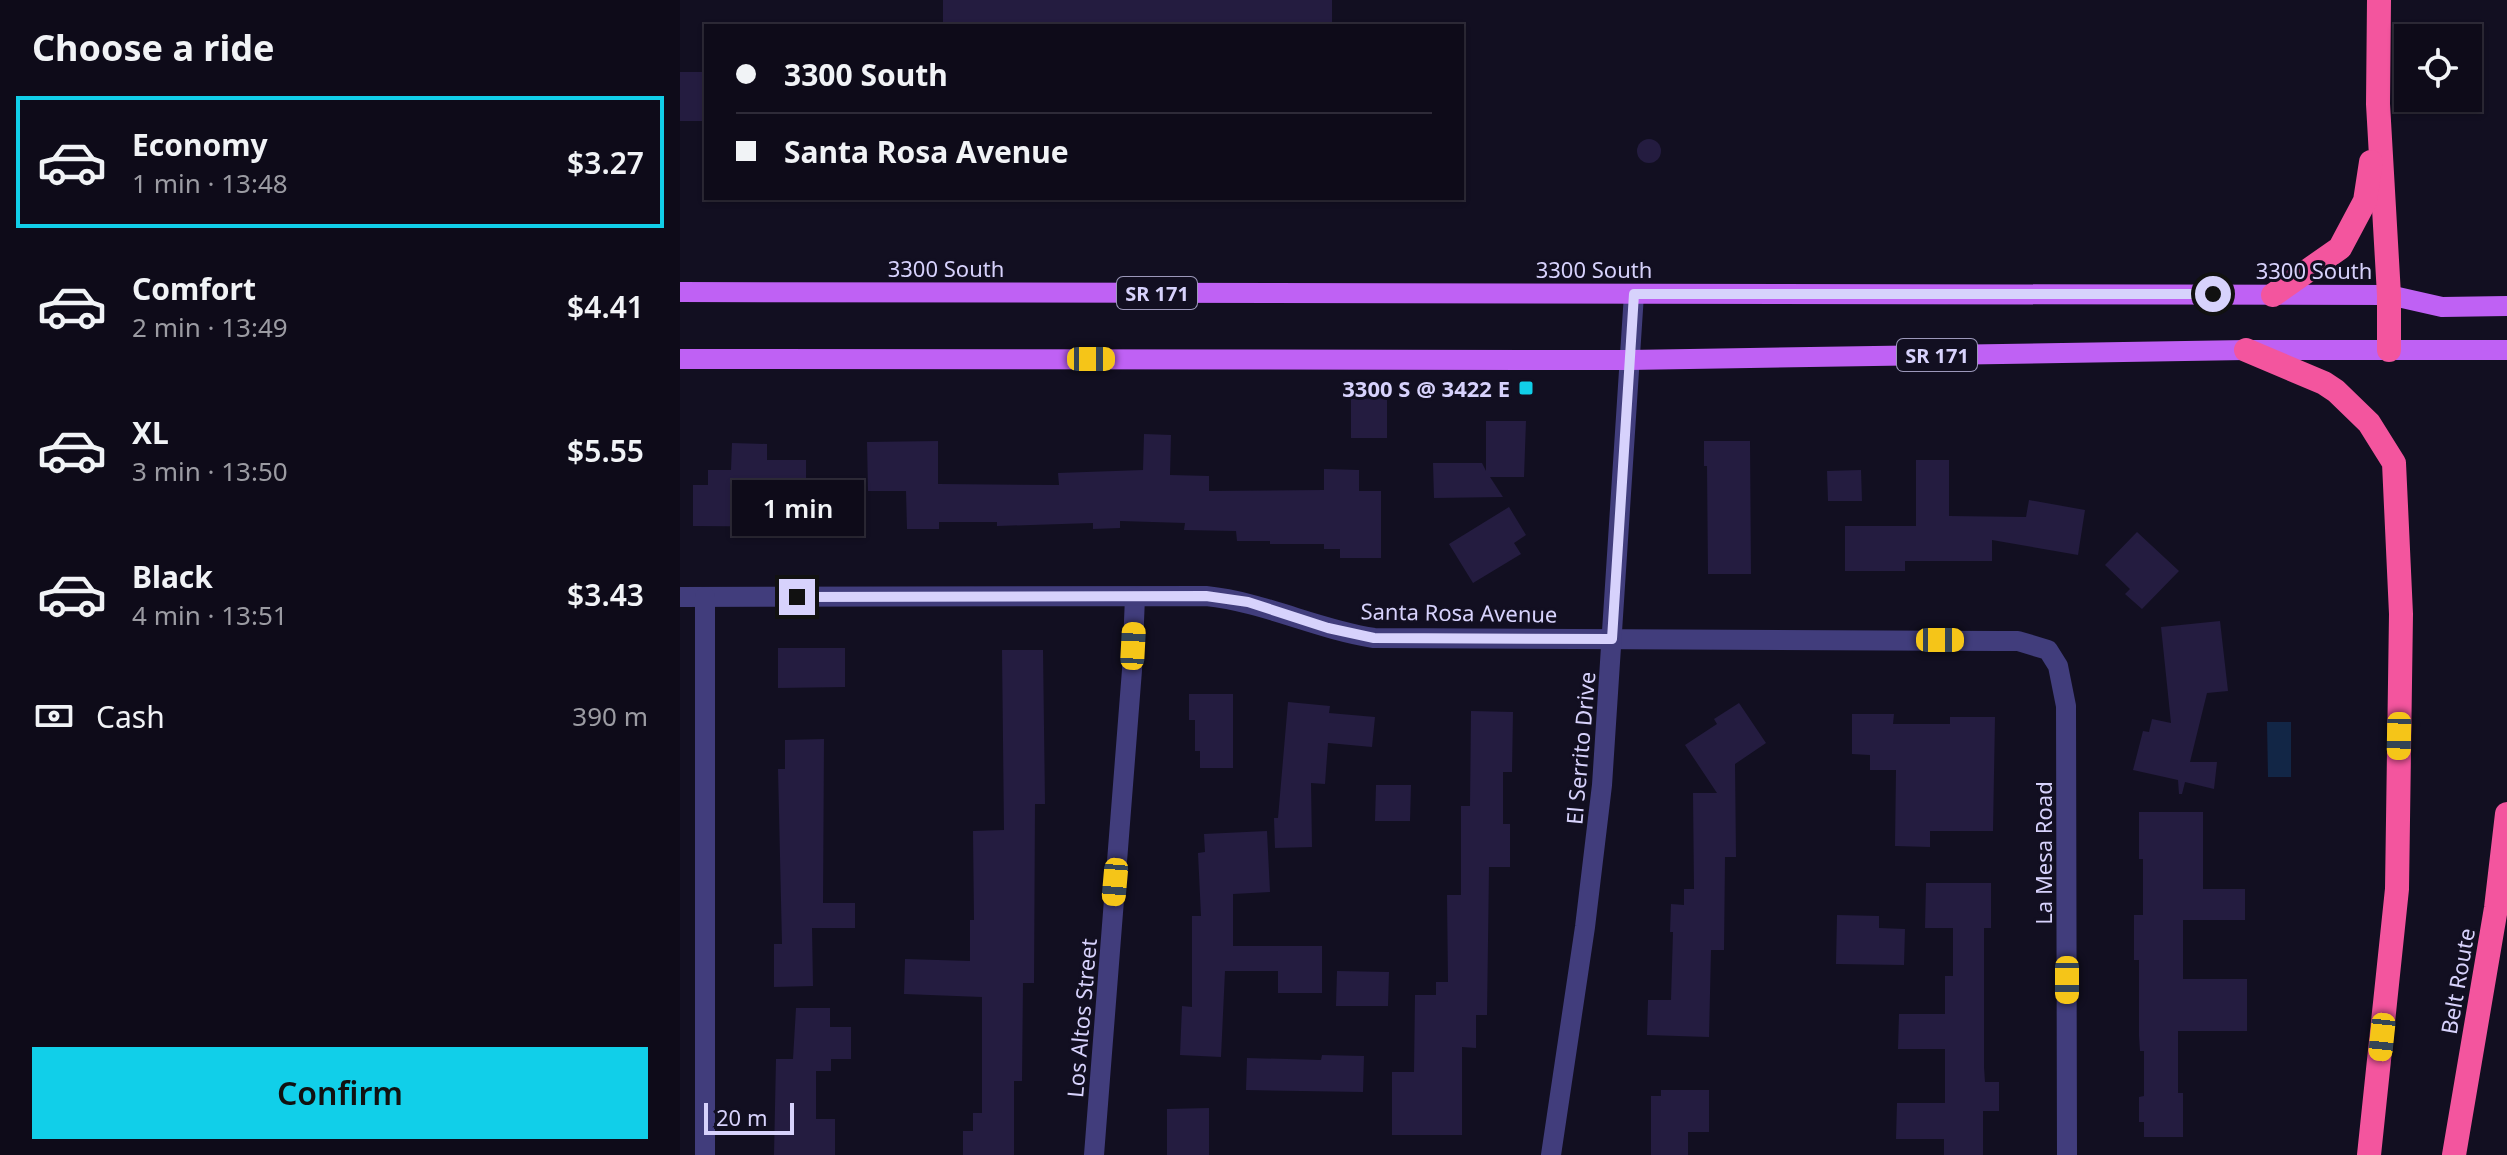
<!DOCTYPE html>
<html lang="en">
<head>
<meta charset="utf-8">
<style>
	:root { --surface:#0e0b19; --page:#1c1926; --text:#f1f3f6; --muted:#9b9ba2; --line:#2e2b38; --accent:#11cfe9 }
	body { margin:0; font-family:"Noto Sans",sans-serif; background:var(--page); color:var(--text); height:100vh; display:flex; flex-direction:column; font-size:30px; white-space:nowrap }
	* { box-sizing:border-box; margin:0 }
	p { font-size:26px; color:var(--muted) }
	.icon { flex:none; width:44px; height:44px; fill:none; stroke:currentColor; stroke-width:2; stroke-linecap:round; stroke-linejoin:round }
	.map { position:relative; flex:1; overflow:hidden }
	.sheet { display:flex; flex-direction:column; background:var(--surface); width:680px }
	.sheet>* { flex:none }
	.top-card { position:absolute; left:24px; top:24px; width:760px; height:176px; border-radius:0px; box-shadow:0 2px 6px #0004,0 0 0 2px var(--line); display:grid; align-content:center; height:176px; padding:0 32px; background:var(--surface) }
	.buttons { position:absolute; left:1714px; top:24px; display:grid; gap:16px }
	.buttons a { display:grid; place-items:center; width:88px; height:88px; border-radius:0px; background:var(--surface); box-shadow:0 2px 6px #0004,0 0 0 2px var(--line); font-size:40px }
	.scale { position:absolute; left:24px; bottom:20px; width:90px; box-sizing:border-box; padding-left:8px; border:4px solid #d7d2fc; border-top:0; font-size:22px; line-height:28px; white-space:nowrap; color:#d7d2fc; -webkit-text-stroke:6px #120f21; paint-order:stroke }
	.end { position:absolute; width:36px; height:36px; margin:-18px; border:10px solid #d7d2fc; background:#111; box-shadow:0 0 0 4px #111 }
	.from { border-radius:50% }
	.bubble { position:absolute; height:56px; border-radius:0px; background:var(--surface); box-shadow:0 2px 6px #0004,0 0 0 2px var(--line); font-size:26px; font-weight:600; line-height:56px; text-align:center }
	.car { position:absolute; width:24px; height:48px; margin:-24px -12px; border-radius:10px; box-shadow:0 0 6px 2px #0007; background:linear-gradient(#f5c518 24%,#345 0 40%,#f5c518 0 76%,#345 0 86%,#f5c518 0) }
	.top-card b { display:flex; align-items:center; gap:28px; height:76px; font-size:30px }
	.top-card b+b { border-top:2px solid var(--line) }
	.top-card i { width:20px; height:20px; background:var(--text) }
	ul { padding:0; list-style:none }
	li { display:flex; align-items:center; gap:24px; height:132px; margin:0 16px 12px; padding:0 16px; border:4px solid transparent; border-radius:0px }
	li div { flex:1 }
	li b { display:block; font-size:30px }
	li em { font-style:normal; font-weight:600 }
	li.current { border-color:var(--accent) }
	li>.icon { width:72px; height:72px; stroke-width:1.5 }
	h2 { padding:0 32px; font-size:36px; line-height:96px }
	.pay { display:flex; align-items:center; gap:20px; height:88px; padding:0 32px; font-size:30px }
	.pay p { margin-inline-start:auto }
	.primary-button { display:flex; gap:16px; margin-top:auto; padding:16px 32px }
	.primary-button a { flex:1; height:92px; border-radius:0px; background:var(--accent); color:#111; font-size:32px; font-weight:600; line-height:92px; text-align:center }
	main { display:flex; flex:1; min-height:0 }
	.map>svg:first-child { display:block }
	.water { fill:#122646 }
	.building { fill:#241c40 }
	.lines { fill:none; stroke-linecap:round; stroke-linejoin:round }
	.street { stroke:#413d7c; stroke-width:20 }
	.primary { stroke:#bf61f4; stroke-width:20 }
	.highway { stroke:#f3559e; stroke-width:24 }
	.route { stroke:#d7d2fc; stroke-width:10 }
	.poi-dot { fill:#11cfe9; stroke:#120f21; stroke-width:3 }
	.labels { text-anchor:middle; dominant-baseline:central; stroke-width:6; stroke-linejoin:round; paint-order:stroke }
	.shield { fill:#120f21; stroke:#9c98ba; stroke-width:2 }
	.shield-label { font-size:20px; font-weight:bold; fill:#d7d2fc }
	.street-label { font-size:22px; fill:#d7d2fc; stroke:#120f21 }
	.poi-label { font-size:22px; font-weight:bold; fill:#d7d2fc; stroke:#120f21; text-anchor:end }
</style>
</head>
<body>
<main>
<section class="sheet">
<h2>Choose a ride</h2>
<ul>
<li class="current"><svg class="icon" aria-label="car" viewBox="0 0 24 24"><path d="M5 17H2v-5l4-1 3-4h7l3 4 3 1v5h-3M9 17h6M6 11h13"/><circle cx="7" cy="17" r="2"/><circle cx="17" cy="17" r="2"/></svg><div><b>Economy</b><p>1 min · 13:48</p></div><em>$3.27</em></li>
<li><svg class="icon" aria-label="car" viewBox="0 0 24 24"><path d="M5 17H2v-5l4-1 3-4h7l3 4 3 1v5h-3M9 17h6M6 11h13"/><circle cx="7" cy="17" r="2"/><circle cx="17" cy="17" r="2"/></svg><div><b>Comfort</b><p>2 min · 13:49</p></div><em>$4.41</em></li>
<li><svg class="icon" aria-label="car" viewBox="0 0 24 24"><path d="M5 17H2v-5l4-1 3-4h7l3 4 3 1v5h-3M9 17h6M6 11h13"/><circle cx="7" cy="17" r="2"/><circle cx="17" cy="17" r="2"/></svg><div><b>XL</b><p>3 min · 13:50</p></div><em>$5.55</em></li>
<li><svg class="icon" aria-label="car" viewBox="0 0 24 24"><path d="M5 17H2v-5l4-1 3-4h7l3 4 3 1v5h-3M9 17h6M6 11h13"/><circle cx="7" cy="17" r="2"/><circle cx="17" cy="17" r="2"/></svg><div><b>Black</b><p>4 min · 13:51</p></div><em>$3.43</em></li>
</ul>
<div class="pay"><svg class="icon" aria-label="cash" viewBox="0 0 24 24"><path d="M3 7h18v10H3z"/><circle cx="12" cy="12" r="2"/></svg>Cash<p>390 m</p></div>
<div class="primary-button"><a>Confirm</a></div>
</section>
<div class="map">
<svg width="1827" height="1155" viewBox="0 0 1827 1155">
	<rect width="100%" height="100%" fill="#120f21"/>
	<polygon class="water" points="1587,722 1611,722 1611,777 1588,777"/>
	<g class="building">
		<rect x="263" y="0" width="389" height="26"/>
		<rect x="0" y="72" width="24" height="49"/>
		<circle cx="969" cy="151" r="12"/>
		<polygon points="707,398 707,438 671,438 671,399"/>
		<polygon points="806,421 846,421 844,477 810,477 823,497 754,498 753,463 802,463 806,471"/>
		<polygon points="464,434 491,435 490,475 529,476 529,491 644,490 644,469 679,470 679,491 701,491 701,558 660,558 660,549 644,549 644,544 590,544 590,541 557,541 556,531 504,530 505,523 440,521 440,528 413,529 413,523 317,526 317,522 259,522 259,529 227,529 226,491 188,491 187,442 258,441 258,484 379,485 378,473 463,470"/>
		<polygon points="1024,441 1070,441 1071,574 1028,574 1027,466 1024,466"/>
		<polygon points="52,443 87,444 87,460 126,460 126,484 162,484 162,527 13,526 13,485 28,485 28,470 51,470"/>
		<polygon points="1236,460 1269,460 1269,516 1346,517 1349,500 1405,510 1398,555 1312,540 1312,561 1225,561 1225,571 1165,571 1165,526 1236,526"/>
		<polygon points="1181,470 1182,501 1148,501 1147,471"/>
		<polygon points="829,507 846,535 834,543 841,554 793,583 769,544"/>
		<polygon points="1457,532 1499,571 1462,609 1445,594 1450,589 1425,565"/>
		<polygon points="1540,621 1548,691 1527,693 1510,762 1537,762 1534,789 1505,782 1502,794 1499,794 1498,780 1453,770 1463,731 1469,732 1472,719 1491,723 1481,627"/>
		<polygon points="98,648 165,648 165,687 98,688"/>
		<polygon points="322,650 363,650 365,804 355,804 354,983 343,983 342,1081 334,1081 334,1155 283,1155 283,1131 293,1131 293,1113 302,1113 302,997 224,994 225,959 290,961 290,920 294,920 293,831 324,830"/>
		<polygon points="509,694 553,694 553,768 520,768 520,751 515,751 515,720 509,720"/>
		<polygon points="608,702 650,706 649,713 695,717 692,747 648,743 645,784 631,783 632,847 595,848 594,818 598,818"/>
		<polygon points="1059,703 1086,743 1055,764 1056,857 1045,857 1044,950 1031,950 1029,1037 967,1035 968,1000 991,1000 993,932 990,932 991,904 1004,905 1004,889 1014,889 1013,793 1037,793 1005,745 1037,724 1034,719"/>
		<polygon points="791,711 833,712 832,772 823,772 823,824 830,824 830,867 809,867 807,1015 796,1015 796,1048 782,1047 782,1135 712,1135 712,1072 734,1072 735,995 756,995 756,982 768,982 767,895 781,895 781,806 790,806"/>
		<polygon points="1172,714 1214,714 1213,724 1270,724 1270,717 1315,717 1313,831 1250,831 1250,847 1215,846 1216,770 1190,770 1190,755 1172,754"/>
		<polygon points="144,739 143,903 175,903 175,928 132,928 133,986 94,987 94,944 102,944 98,769 105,769 105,740"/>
		<polygon points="696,785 731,785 730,821 695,821"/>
		<polygon points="1459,812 1523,812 1523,889 1565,889 1565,920 1503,920 1503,979 1567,979 1567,1031 1498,1031 1498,1093 1503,1093 1503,1137 1464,1137 1464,1122 1459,1122 1459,1097 1464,1096 1464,1051 1460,1051 1459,1036 1459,960 1454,960 1454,915 1463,915 1463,859 1459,859"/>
		<polygon points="587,831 590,892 553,894 553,946 642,946 642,993 598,993 598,971 545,971 541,1057 500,1055 502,1006 512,1007 512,916 521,916 518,853 525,852 524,834"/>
		<polygon points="1246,883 1311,883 1311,928 1304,928 1304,1067 1305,1082 1319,1082 1319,1111 1303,1111 1303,1155 1264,1155 1264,1139 1216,1139 1217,1103 1265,1103 1265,1049 1218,1049 1219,1014 1265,1014 1265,976 1273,976 1273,928 1245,928"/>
		<polygon points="1157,915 1199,916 1199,928 1225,929 1224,965 1156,964"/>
		<polygon points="657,971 709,972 708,1006 656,1006"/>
		<polygon points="116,1008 150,1008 150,1027 171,1027 171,1059 151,1059 151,1071 136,1071 136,1119 155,1119 155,1155 94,1155 96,1059 113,1059"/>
		<polygon points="642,1055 684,1056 683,1092 566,1090 567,1058 641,1060"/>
		<polygon points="981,1090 1029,1090 1029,1132 1008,1132 1008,1155 971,1155 971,1096 981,1096"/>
		<polygon points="529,1108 529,1155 487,1155 487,1109"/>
	</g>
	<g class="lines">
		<g class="street">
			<path d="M0 597 526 596C584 602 636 629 694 638L1319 641H1338L1368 650 1378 666 1386 706 1387 1155"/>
			<polyline points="25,1155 25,597"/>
			<polyline points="414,1155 452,670 455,597"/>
			<polyline points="871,1155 905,927 922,785 954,294"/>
		</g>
		<g class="primary">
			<polyline points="0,292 1709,295 1762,307 1827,306"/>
			<polyline points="0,359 949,360 1566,350 1827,350"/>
		</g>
		<g class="highway">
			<polyline points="1699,0 1698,104 1709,295 1709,350"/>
			<polyline points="1593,295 1660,248 1685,201 1691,162"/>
			<polyline points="1566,350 1644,383 1656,391 1689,423 1714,463 1721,614 1717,889 1689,1155"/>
			<polyline points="1774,1155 1816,908 1827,814"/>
		</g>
	</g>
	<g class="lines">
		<polyline class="route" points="117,597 526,596 568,602 648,628 694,638 932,639 954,294 1533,294"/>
	</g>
	<rect class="poi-dot" x="838" y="380" width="16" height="16" rx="4"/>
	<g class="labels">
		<g class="shield">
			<rect x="437" y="277" width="80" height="32" rx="6"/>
			<rect x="1217" y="339" width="80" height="32" rx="6"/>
		</g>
		<g class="shield-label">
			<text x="477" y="293">SR 171</text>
			<text x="1257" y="355">SR 171</text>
		</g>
		<g class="street-label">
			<text x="266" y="268">3300 South</text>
			<text x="914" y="269">3300 South</text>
			<text x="1634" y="270">3300 South</text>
			<text transform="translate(779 612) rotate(1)">Santa Rosa Avenue</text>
			<text transform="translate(900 748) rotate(-85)">El Serrito Drive</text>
			<text transform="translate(1363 853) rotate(-90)">La Mesa Road</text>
			<text transform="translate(1777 981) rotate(-80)">Belt Route</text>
			<text transform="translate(401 1018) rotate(-85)">Los Altos Street</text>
		</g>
		<g class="poi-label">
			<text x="830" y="388">3300 S @ 3422 E</text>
		</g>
	</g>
</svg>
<div class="buttons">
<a><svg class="icon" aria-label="locate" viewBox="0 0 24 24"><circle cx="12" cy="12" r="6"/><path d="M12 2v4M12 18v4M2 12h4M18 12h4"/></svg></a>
</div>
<div class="scale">20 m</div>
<i class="end from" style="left:1533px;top:294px"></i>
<i class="end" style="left:117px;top:597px"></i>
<div class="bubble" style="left:52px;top:480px;width:132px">1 min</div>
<i class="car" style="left:411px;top:359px;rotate:90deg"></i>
<i class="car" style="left:1260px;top:640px;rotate:90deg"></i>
<i class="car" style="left:453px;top:646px;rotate:3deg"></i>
<i class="car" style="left:1719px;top:736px;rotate:181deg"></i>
<i class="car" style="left:435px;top:882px;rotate:185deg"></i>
<i class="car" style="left:1387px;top:980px;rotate:180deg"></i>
<i class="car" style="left:1702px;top:1037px;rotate:186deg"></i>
<div class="top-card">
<b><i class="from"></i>3300 South</b>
<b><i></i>Santa Rosa Avenue</b>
</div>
</div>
</main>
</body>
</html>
